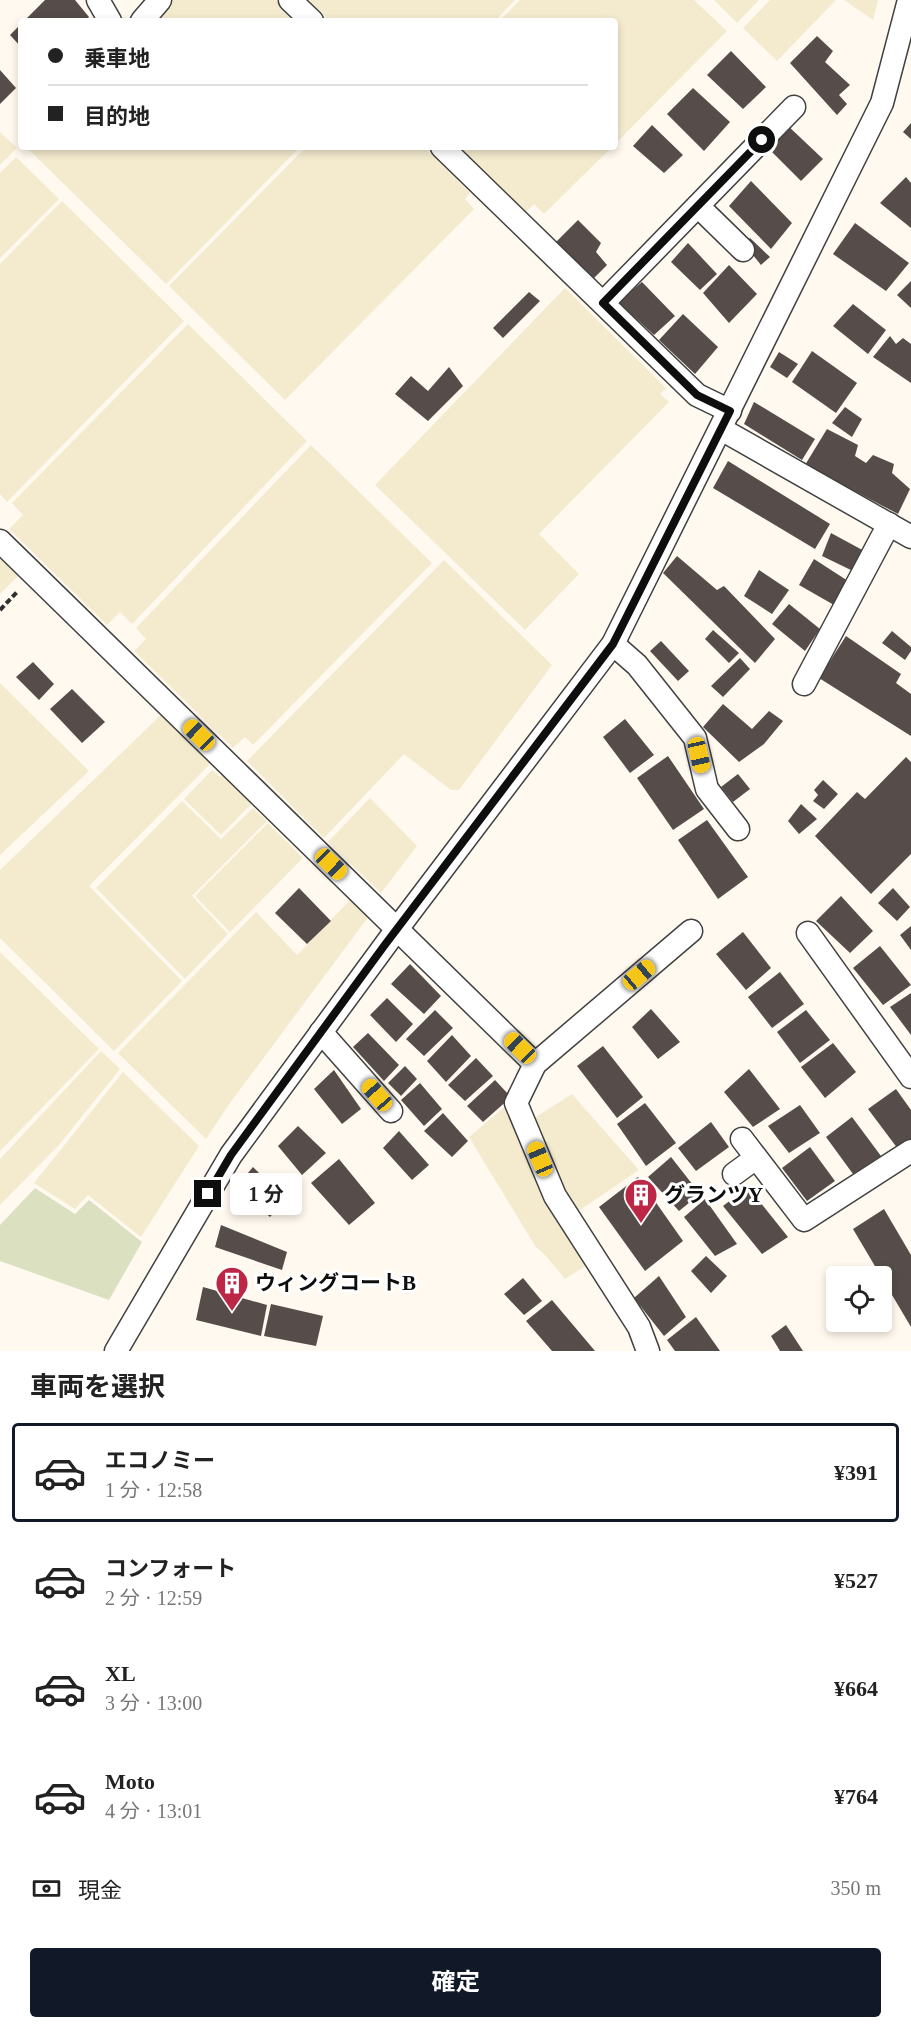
<!DOCTYPE html>
<html lang="ja">
<head>
<meta charset="utf-8">
<style>
	:root { --surface:#fff; --page:#f6f6f6; --text:#222; --muted:#767676; --line:#e0e0e0; --accent:#111827 }
	body { margin:0; font-family:"Times New Roman","Noto Sans JP",serif; background:var(--page); color:var(--text); height:100vh; display:flex; flex-direction:column; font-size:22px; white-space:nowrap }
	* { box-sizing:border-box; margin:0 }
	p { font-size:20px; color:var(--muted) }
	.icon { flex:none; width:33px; height:33px; fill:none; stroke:currentColor; stroke-width:2; stroke-linecap:round; stroke-linejoin:round }
	.map { position:relative; height:1351px; overflow:hidden }
	.panel { display:flex; flex-direction:column; background:var(--surface); flex:1 }
	.panel>* { flex:none }
	.top-card { position:absolute; left:18px; top:18px; width:600px; height:132px; border-radius:6px; box-shadow:0 3px 9px #0003; display:grid; align-content:center; height:132px; padding:0 30px; background:var(--surface) }
	.buttons { position:absolute; left:826px; top:1266px; display:grid; gap:12px }
	.buttons a { display:grid; place-items:center; width:66px; height:66px; border-radius:6px; background:var(--surface); box-shadow:0 3px 9px #0003; font-size:30px }
	.end { position:absolute; width:27px; height:27px; margin:-14px; border:8px solid #0e0e0e; background:#fff; box-shadow:0 0 0 3px #fff }
	.from { border-radius:50% }
	.bubble { position:absolute; height:42px; border-radius:6px; background:var(--surface); box-shadow:0 3px 9px #0003; font-size:20px; font-weight:700; line-height:42px; text-align:center }
	.car { position:absolute; width:18px; height:36px; margin:-18px -9px; border-radius:8px; box-shadow:0 0 4px 2px #0007; background:linear-gradient(#f5c518 24%,#345 0 40%,#f5c518 0 76%,#345 0 86%,#f5c518 0) }
	.top-card b { display:flex; align-items:center; gap:21px; height:57px; font-size:22px }
	.top-card b+b { border-top:2px solid var(--line) }
	.top-card i { width:15px; height:15px; background:var(--text) }
	ul { padding:0; list-style:none }
	li { display:flex; align-items:center; gap:18px; height:99px; margin:0 12px 9px; padding:0 18px; border:3px solid transparent; border-radius:6px }
	li div { flex:1 }
	li b { display:block; font-size:22px }
	li em { font-style:normal; font-weight:700 }
	li.active { border-color:var(--accent) }
	li>.icon { width:54px; height:54px; stroke-width:1.5 }
	h2 { padding:0 30px; font-size:27px; line-height:72px }
	.pay { display:flex; align-items:center; gap:15px; height:66px; padding:0 30px; font-size:22px }
	.pay p { margin-inline-start:auto }
	.cta { display:flex; gap:12px; margin-top:auto; padding:12px 30px }
	.cta a { flex:1; height:69px; border-radius:6px; background:var(--accent); color:#fff; font-size:24px; font-weight:700; line-height:69px; text-align:center }
	.map>svg:first-child { display:block }
	.farmland { fill:#f4ebcf }
	.cemetery { fill:#dbe0c0 }
	.building { fill:#564d4a }
	.lines { fill:none; stroke-linecap:round; stroke-linejoin:round }
	.street-casing { stroke:#414141; stroke-width:25 }
	.path { stroke:#303030; stroke-width:4; stroke-dasharray:6 3; stroke-linecap:butt }
	.street { stroke:#fff; stroke-width:22 }
	.route { stroke:#0e0e0e; stroke-width:8 }
	.labels { text-anchor:middle; dominant-baseline:central; stroke-width:6; stroke-linejoin:round; paint-order:stroke }
	.poi-label { font-size:21px; font-weight:bold; fill:#0e0e0e; stroke:#fff; text-anchor:start }
</style>
</head>
<body>
<div class="map">
<svg width="911" height="1351" viewBox="0 0 911 1351">
	<rect width="100%" height="100%" fill="#fff9ef"/>
	<g class="farmland">
		<polygon points="163,0 276,0 297,21 143,21"/>
		<polygon points="309,0 515,0 495,21 330,21"/>
		<polygon points="520,0 694,0 727,31 615,144 615,21 499,21"/>
		<polygon points="714,0 759,0 737,23"/>
		<polygon points="770,0 836,0 777,61 743,28"/>
		<polygon points="844,0 878,0 873,20"/>
		<polygon points="0,132 17,148 0,165"/>
		<polygon points="26,147 300,147 166,284"/>
		<polygon points="306,147 424,147 470,193 465,199 474,209 285,400 169,286"/>
		<polygon points="459,147 612,147 544,214 534,204 526,212"/>
		<polygon points="16,157 59,199 0,258 0,173"/>
		<polygon points="62,201 184,321 7,502 0,494 0,264"/>
		<polygon points="565,288 666,388 660,394 669,402 539,534 579,574 525,630 375,485"/>
		<polygon points="188,324 307,441 132,624 120,612 107,625 9,529 23,515 12,503"/>
		<polygon points="311,445 432,563 253,745 245,737 233,748 134,651 146,639 136,628"/>
		<polygon points="0,553 21,573 0,594"/>
		<polygon points="444,560 552,665 459,790 451,790 404,754 324,838 247,761"/>
		<polygon points="0,683 89,771 0,855"/>
		<polygon points="163,713 212,762 89,886 182,981 114,1051 0,938 0,870"/>
		<polygon points="212,770 220,777 224,773 253,802 221,835 184,799"/>
		<polygon points="370,798 417,846 381,893 328,842"/>
		<polygon points="182,801 221,839 253,808 267,821 192,896 228,934 185,979 96,888"/>
		<polygon points="268,823 303,858 230,932 195,896"/>
		<polygon points="352,898 369,916 230,1103 206,1139 118,1053 256,912 297,955"/>
		<polygon points="0,952 99,1049 0,1151"/>
		<polygon points="101,1051 120,1069 59,1145 0,1205 0,1159"/>
		<polygon points="123,1072 199,1146 141,1237 88,1195 75,1209 34,1183"/>
		<polygon points="572,1094 639,1170 577,1212 561,1186 531,1120"/>
		<polygon points="513,1100 589,1264 565,1279 545,1255 535,1246 469,1137"/>
	</g>
	<polygon class="cemetery" points="35,1188 75,1214 89,1200 142,1242 109,1300 0,1261 0,1225"/>
	<g class="building">
		<polygon points="45,0 75,0 89,17 85,21 24,21"/>
		<polygon points="21,24 21,47 10,35"/>
		<polygon points="817,36 833,51 825,62 850,85 839,95 847,104 837,115 790,63"/>
		<polygon points="731,51 766,87 743,109 707,75"/>
		<polygon points="0,70 16,88 0,104"/>
		<polygon points="693,88 730,122 704,151 667,114"/>
		<polygon points="911,123 911,139 903,132"/>
		<polygon points="786,124 823,159 801,181 765,145"/>
		<polygon points="652,125 683,155 664,173 633,146"/>
		<polygon points="906,177 911,183 911,228 880,203"/>
		<polygon points="751,181 792,223 771,249 729,206"/>
		<polygon points="578,220 601,243 596,252 607,265 594,278 556,242"/>
		<polygon points="855,223 909,263 886,291 833,254"/>
		<polygon points="750,238 770,257 761,265 744,244"/>
		<polygon points="688,243 717,274 700,290 671,262"/>
		<polygon points="729,265 757,294 729,323 703,293"/>
		<polygon points="911,281 911,308 897,295"/>
		<polygon points="642,282 675,316 654,335 618,302"/>
		<polygon points="529,292 540,301 503,338 493,328"/>
		<polygon points="853,304 886,330 868,354 833,326"/>
		<polygon points="683,314 718,347 695,374 659,340"/>
		<polygon points="890,336 896,344 903,338 911,344 911,383 873,357"/>
		<polygon points="812,351 857,383 836,413 792,382"/>
		<polygon points="779,352 798,364 787,378 770,367"/>
		<polygon points="449,367 463,386 428,421 395,394 411,376 428,391"/>
		<polygon points="754,402 815,439 802,460 744,424"/>
		<polygon points="845,407 862,419 852,437 832,423"/>
		<polygon points="827,429 858,445 855,456 866,463 873,455 894,464 892,473 910,489 898,514 805,465"/>
		<polygon points="728,461 830,524 815,549 713,488"/>
		<polygon points="831,533 866,552 855,572 822,556"/>
		<polygon points="677,556 717,590 724,586 775,639 755,663 663,573"/>
		<polygon points="814,559 848,581 834,605 799,585"/>
		<polygon points="759,570 789,590 772,614 744,596"/>
		<polygon points="789,604 820,629 805,651 772,624"/>
		<polygon points="713,630 739,653 729,663 705,639"/>
		<polygon points="892,631 911,647 911,651 905,660 882,643"/>
		<polygon points="846,636 901,674 896,683 911,694 911,736 819,678"/>
		<polygon points="661,641 689,671 678,681 650,651"/>
		<polygon points="740,658 750,669 723,697 711,686"/>
		<polygon points="33,662 54,684 39,700 16,677"/>
		<polygon points="72,689 105,722 82,743 50,709"/>
		<polygon points="723,704 752,729 769,711 783,721 764,744 739,762 703,727"/>
		<polygon points="625,719 654,755 630,773 603,737"/>
		<polygon points="668,756 704,809 673,830 637,778"/>
		<polygon points="906,757 911,762 911,854 871,894 815,836 857,792 865,799"/>
		<polygon points="738,774 750,789 733,802 721,787"/>
		<polygon points="823,780 838,794 824,809 813,801 818,795 814,790"/>
		<polygon points="801,804 817,819 799,834 788,821"/>
		<polygon points="707,820 748,877 718,899 678,840"/>
		<polygon points="299,888 331,921 307,944 275,913"/>
		<polygon points="893,888 910,907 897,921 878,903"/>
		<polygon points="841,896 873,931 850,953 816,921"/>
		<polygon points="911,926 911,950 900,935"/>
		<polygon points="743,932 771,968 746,990 716,954"/>
		<polygon points="880,946 911,985 883,1005 853,968"/>
		<polygon points="410,964 441,996 424,1014 391,984"/>
		<polygon points="780,972 804,1004 772,1028 748,997"/>
		<polygon points="911,993 911,1035 890,1007"/>
		<polygon points="387,998 413,1024 396,1042 370,1015"/>
		<polygon points="651,1009 680,1042 658,1059 632,1027"/>
		<polygon points="435,1010 453,1028 424,1056 406,1039"/>
		<polygon points="806,1010 830,1040 800,1063 777,1032"/>
		<polygon points="368,1033 399,1065 384,1081 353,1047"/>
		<polygon points="452,1035 471,1056 446,1082 427,1061"/>
		<polygon points="833,1043 856,1072 825,1098 801,1067"/>
		<polygon points="603,1046 643,1097 617,1118 577,1066"/>
		<polygon points="476,1058 493,1076 465,1101 448,1085"/>
		<polygon points="405,1066 417,1079 401,1096 388,1083"/>
		<polygon points="749,1069 780,1109 753,1127 724,1092"/>
		<polygon points="334,1070 361,1109 342,1124 314,1089"/>
		<polygon points="495,1080 511,1097 483,1122 467,1106"/>
		<polygon points="420,1083 442,1109 424,1126 401,1100"/>
		<polygon points="896,1089 911,1110 911,1141 898,1149 868,1109"/>
		<polygon points="645,1103 676,1143 646,1166 617,1124"/>
		<polygon points="800,1105 820,1133 789,1153 768,1126"/>
		<polygon points="443,1113 468,1141 452,1157 424,1131"/>
		<polygon points="852,1117 881,1156 853,1174 826,1137"/>
		<polygon points="711,1122 729,1147 696,1171 678,1148"/>
		<polygon points="298,1126 326,1153 302,1175 278,1146"/>
		<polygon points="399,1131 429,1165 412,1180 383,1148"/>
		<polygon points="810,1147 835,1181 807,1201 782,1168"/>
		<polygon points="671,1157 700,1194 679,1211 648,1177"/>
		<polygon points="339,1159 375,1203 349,1225 311,1183"/>
		<polygon points="253,1167 285,1199 270,1217 236,1187"/>
		<polygon points="638,1177 683,1241 645,1271 599,1207"/>
		<polygon points="748,1187 788,1237 762,1254 723,1206"/>
		<polygon points="705,1199 737,1244 715,1256 684,1217"/>
		<polygon points="884,1209 911,1255 911,1327 853,1229"/>
		<polygon points="221,1225 287,1252 282,1270 215,1247"/>
		<polygon points="706,1256 727,1276 711,1293 691,1271"/>
		<polygon points="659,1276 686,1317 664,1336 634,1298"/>
		<polygon points="523,1278 542,1301 524,1315 504,1294"/>
		<polygon points="203,1287 267,1305 261,1336 196,1320"/>
		<polygon points="552,1300 595,1351 552,1351 526,1321"/>
		<polygon points="271,1304 323,1316 316,1346 264,1336"/>
		<polygon points="696,1317 720,1351 675,1351 667,1340"/>
		<polygon points="786,1325 803,1351 780,1351 771,1336"/>
	</g>
	<g class="lines">
		<defs>
			<g id="street">
				<polyline points="98,0 110,21"/>
				<polyline points="290,0 312,21"/>
				<polyline points="142,21 160,0"/>
				<polyline points="442,147 697,395 730,411"/>
				<polyline points="698,206 743,250"/>
				<polyline points="603,303 794,107"/>
				<polyline points="721,429 911,537"/>
				<polyline points="0,541 535,1064"/>
				<polyline points="613,644 637,665 695,738 707,789 738,829"/>
				<polyline points="804,684 889,524"/>
				<polyline points="808,933 911,1077"/>
				<polyline points="321,1032 391,1111"/>
				<polyline points="742,1139 804,1220 911,1151"/>
				<polyline points="734,1174 756,1158"/>
				<polyline points="116,1351 231,1155 397,929 613,644 882,103 909,0"/>
				<polyline points="648,1351 639,1327 555,1196 516,1103 535,1064 691,931"/>
			</g>
		</defs>
		<use href="#street" class="street-casing"/>
		<polyline class="path" points="0,610 18,591"/>
		<use href="#street" class="street"/>
	</g>
	<g class="lines">
		<polyline class="route" points="208,1194 231,1155 384,946 613,644 730,411 697,395 603,303 762,140"/>
	</g>
	<defs>
		<symbol id="building-pin" viewBox="-11 -11 22 30"><path d="M0 17L-7.5 6A9.5 9.5 0 1 1 7.5 6Z" fill="#bc2746" stroke="#fff"/><path d="M-4-6H4V6H1V3H-1V6H-4ZM-2.5-4.3h1.7v1.8h-1.7ZM.8-4.3h1.7v1.8H.8ZM-2.5-1h1.7V.8h-1.7ZM.8-1h1.7V.8H.8Z" fill="#fff"/></symbol>
	</defs>
	<g fill-rule="evenodd">
		<use href="#building-pin" x="622" y="1176" width="38" height="52"/>
		<use href="#building-pin" x="213" y="1264" width="38" height="52"/>
	</g>
	<g class="labels">
		<g class="poi-label">
			<text x="664" y="1195">グランツY</text>
			<text x="255" y="1283">ウィングコートB</text>
		</g>
	</g>
</svg>
<div class="buttons">
<a><svg class="icon" aria-label="locate" viewBox="0 0 24 24"><circle cx="12" cy="12" r="6"/><path d="M12 2v4M12 18v4M2 12h4M18 12h4"/></svg></a>
</div>
<i class="end from" style="left:762px;top:140px"></i>
<i class="end" style="left:208px;top:1194px"></i>
<div class="bubble" style="left:230px;top:1173px;width:72px">1 分</div>
<i class="car" style="left:199px;top:735px;rotate:314deg"></i>
<i class="car" style="left:699px;top:755px;rotate:167deg"></i>
<i class="car" style="left:331px;top:864px;rotate:134deg"></i>
<i class="car" style="left:639px;top:975px;rotate:50deg"></i>
<i class="car" style="left:520px;top:1048px;rotate:314deg"></i>
<i class="car" style="left:377px;top:1095px;rotate:319deg"></i>
<i class="car" style="left:540px;top:1159px;rotate:337deg"></i>
<div class="top-card">
<b><i class="from"></i>乗車地</b>
<b><i></i>目的地</b>
</div>
</div>
<section class="panel">
<h2>車両を選択</h2>
<ul>
<li class="active"><svg class="icon" aria-label="car" viewBox="0 0 24 24"><path d="M5 17H2v-5l4-1 3-4h7l3 4 3 1v5h-3M9 17h6M6 11h13"/><circle cx="7" cy="17" r="2"/><circle cx="17" cy="17" r="2"/></svg><div><b>エコノミー</b><p>1 分 · 12:58</p></div><em>¥391</em></li>
<li><svg class="icon" aria-label="car" viewBox="0 0 24 24"><path d="M5 17H2v-5l4-1 3-4h7l3 4 3 1v5h-3M9 17h6M6 11h13"/><circle cx="7" cy="17" r="2"/><circle cx="17" cy="17" r="2"/></svg><div><b>コンフォート</b><p>2 分 · 12:59</p></div><em>¥527</em></li>
<li><svg class="icon" aria-label="car" viewBox="0 0 24 24"><path d="M5 17H2v-5l4-1 3-4h7l3 4 3 1v5h-3M9 17h6M6 11h13"/><circle cx="7" cy="17" r="2"/><circle cx="17" cy="17" r="2"/></svg><div><b>XL</b><p>3 分 · 13:00</p></div><em>¥664</em></li>
<li><svg class="icon" aria-label="car" viewBox="0 0 24 24"><path d="M5 17H2v-5l4-1 3-4h7l3 4 3 1v5h-3M9 17h6M6 11h13"/><circle cx="7" cy="17" r="2"/><circle cx="17" cy="17" r="2"/></svg><div><b>Moto</b><p>4 分 · 13:01</p></div><em>¥764</em></li>
</ul>
<div class="pay"><svg class="icon" aria-label="cash" viewBox="0 0 24 24"><path d="M3 7h18v10H3z"/><circle cx="12" cy="12" r="2"/></svg>現金<p>350 m</p></div>
<div class="cta"><a>確定</a></div>
</section>
</body>
</html>
